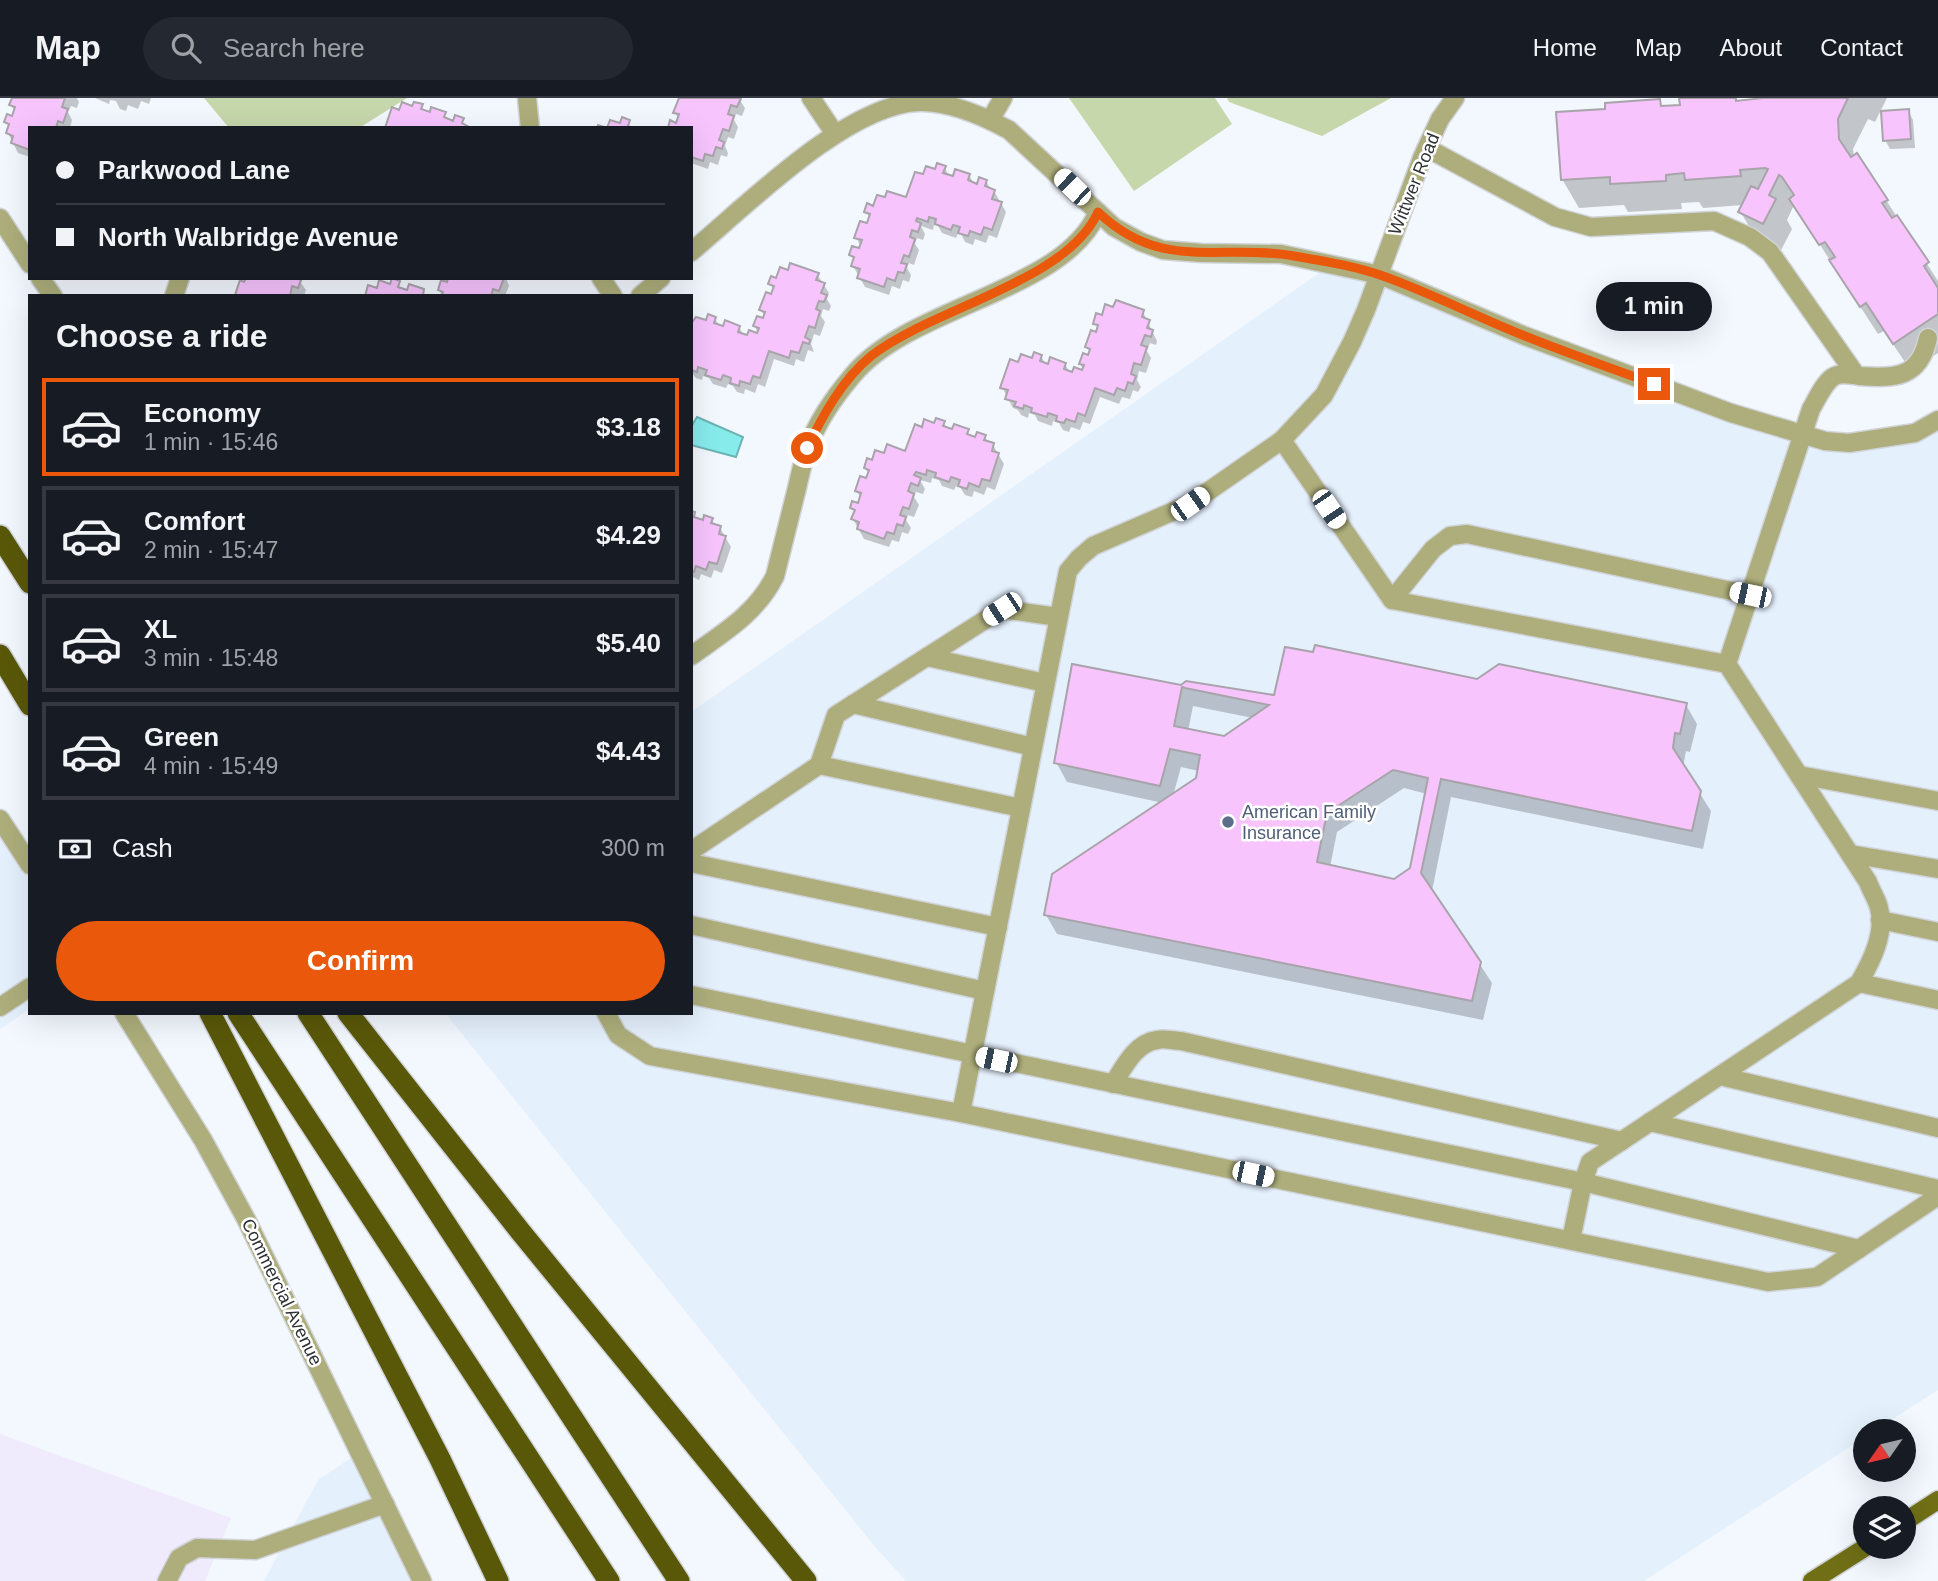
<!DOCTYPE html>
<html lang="en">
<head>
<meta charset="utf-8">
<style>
	:root { --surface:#171b24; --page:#242831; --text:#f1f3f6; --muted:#9ea1a6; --line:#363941; --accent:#ea580c }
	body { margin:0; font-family:Arial,sans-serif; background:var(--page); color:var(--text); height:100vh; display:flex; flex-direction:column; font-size:26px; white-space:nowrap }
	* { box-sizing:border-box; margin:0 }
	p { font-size:23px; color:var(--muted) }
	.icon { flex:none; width:38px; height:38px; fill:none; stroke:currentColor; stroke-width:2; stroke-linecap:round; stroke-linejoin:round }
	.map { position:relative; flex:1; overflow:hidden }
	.drawer { position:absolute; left:28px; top:196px; width:665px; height:721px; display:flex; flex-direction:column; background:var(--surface); border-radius:0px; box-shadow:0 7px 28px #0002 }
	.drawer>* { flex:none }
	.top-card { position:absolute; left:28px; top:28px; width:665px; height:154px; border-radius:0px; box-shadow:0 7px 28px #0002; display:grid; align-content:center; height:154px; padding:0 28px; background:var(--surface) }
	.needle { width:46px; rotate:236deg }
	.buttons { position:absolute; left:1853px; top:1321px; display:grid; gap:14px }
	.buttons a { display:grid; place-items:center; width:63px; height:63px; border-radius:50%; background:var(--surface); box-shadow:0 7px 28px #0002; font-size:35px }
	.end { position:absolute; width:32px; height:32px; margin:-16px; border:9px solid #ea580c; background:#fff; box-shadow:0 0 0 4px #fff }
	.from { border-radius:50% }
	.bubble { position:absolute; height:49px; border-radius:24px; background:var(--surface); box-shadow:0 7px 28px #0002; font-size:23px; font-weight:800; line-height:49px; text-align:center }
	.car { position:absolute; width:21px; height:42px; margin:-21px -10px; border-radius:9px; box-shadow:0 0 5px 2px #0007; background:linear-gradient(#fff 24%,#345 0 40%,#fff 0 76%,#345 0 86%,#fff 0) }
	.top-card b { display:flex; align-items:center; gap:24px; height:66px; font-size:26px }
	.top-card b+b { border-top:2px solid var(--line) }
	.top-card i { width:18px; height:18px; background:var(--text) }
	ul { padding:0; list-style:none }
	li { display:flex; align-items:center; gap:21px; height:98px; margin:0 14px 10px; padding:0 14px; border:4px solid var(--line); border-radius:0px }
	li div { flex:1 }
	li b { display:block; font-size:26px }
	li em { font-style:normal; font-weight:800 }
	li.active { border-color:var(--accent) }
	li>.icon { width:63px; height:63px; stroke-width:1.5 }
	h2 { padding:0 28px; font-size:32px; line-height:84px }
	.pay { display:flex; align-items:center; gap:18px; height:77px; padding:0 28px; font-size:26px }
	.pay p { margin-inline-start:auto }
	.button { display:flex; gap:14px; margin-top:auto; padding:14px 28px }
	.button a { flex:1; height:80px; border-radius:42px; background:var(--accent); color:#fff; font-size:28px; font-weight:800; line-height:80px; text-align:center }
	header { display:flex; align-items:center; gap:42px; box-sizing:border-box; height:98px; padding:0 35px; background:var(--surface); border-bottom:2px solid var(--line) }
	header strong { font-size:33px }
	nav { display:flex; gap:38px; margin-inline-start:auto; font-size:24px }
	.search { width:490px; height:63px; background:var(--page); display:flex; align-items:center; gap:18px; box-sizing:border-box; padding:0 24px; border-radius:38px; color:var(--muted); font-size:26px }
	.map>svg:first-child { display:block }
	.built { fill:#e5f0fd }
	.industrial { fill:#efeafc }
	.green { fill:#c7d7ac }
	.water { fill:#87ebec; stroke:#6cb3b4; stroke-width:2 }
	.shadow { fill:#0003; fill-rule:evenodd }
	.building { fill:#f7c4fe; stroke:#a9a3aa; stroke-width:2; fill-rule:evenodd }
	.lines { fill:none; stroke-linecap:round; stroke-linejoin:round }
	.minor-casing { stroke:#d0d4d9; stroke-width:21 }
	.major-casing { stroke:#d0d4d9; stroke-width:21 }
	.highway-casing { stroke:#d0d4d9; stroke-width:24 }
	.minor { stroke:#adae7b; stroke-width:18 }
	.major { stroke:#706f16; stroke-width:18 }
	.highway { stroke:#595809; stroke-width:21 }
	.route { stroke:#ea580c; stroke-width:9 }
	.service-dot { fill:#5c6f8a; stroke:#fff; stroke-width:2.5 }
	.labels { text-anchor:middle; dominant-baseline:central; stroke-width:5; stroke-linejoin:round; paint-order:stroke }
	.street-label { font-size:18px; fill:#2e3133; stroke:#fff }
	.service-label { font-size:18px; fill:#4e5e75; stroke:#fff; text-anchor:start }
</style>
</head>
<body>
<header>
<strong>Map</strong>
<div class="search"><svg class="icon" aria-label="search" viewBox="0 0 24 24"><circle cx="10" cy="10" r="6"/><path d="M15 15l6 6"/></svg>Search here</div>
<nav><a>Home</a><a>Map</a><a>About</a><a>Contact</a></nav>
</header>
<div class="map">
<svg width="1938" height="1483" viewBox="0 0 1938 1483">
	<rect width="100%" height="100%" fill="#f3f8fe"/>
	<g class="built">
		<polygon points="1332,166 1825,343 1938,322 1938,1292 1874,1333 1866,1334 1865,1339 1644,1483 906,1483 876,1450 445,915 691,915 691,614"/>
		<polygon points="0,721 30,767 30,911 0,931"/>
		<polygon points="360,1354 422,1483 264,1483 318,1382"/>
	</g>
	<polygon class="industrial" points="0,1336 231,1420 205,1483 0,1483"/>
	<g class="green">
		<polygon points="204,0 407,0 359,30 229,30"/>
		<polygon points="1069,0 1215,0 1232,26 1134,93"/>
		<polygon points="1227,0 1391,0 1322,38 1229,4"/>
	</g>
	<polygon class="water" points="697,319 743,339 736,359 691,347 691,329"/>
	<g class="shadow">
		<polygon points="14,0 77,0 79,4 77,10 71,8 68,14 72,22 70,30 30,30 30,59 18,55 8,35 10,30 6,23 13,20 15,14 11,7"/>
		<polygon points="95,0 151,0 149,6 141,3 138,11 128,7 126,13 120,11 116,3 110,2 109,6"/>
		<polygon points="680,0 742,0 741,4 745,10 742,18 736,16 734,22 738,29 734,41 728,39 725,48 728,55 727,59 721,57 718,67 710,64 708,71 691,65 691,30 677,27 679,21 675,15"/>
		<polygon points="1696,0 1736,0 1739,5 1766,0 1887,0 1875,24 1868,21 1853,51 1854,59 1886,102 1938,183 1938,255 1911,273 1884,233 1878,236 1794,107 1787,122 1792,131 1780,154 1757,142 1740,113 1743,107 1703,110 1699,104 1681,105 1682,111 1628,114 1624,107 1579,110 1562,81 1607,13 1659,3 1663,10 1681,9"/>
		<polygon points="1908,13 1913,22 1915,50 1890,51 1885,42"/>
		<polygon points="944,69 950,79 969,77 974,86 979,88 986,83 991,92 994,93 1006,114 997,140 989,137 986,145 975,141 973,147 965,144 961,136 958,135 956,140 942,135 938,128 934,127 933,132 921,128 925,136 923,142 917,140 915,146 919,152 914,167 909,165 907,170 911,177 909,184 903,182 900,191 892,188 889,197 865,189 853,168 855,164 851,157 860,153 861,149 856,139 868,127 870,121 866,113 907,101 924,79"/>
		<polygon points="817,176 829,195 827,201 831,208 829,213 823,211 821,218 825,224 820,238 814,236 811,246 814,254 808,252 804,264 796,261 794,268 774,261 765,289 758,286 755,295 745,291 744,296 737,294 733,288 728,286 726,290 713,286 709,280 703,278 702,282 696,280 691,274 691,228 715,221 720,229 739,229 744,238 758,237 755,228 764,222 765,219 761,212 774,192 770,186 777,182"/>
		<polygon points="248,180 303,180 301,185 306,192 304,198 297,196 297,198 237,198"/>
		<polygon points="448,180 506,180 509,188 505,198 443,198 439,192 448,186"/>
		<polygon points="1143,214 1157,243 1156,247 1150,245 1147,253 1151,260 1146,275 1139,273 1137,282 1141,289 1138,294 1133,292 1130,301 1122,299 1119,306 1100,299 1090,326 1083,324 1080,332 1071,329 1069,334 1063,332 1059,325 1053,323 1052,328 1038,323 1035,317 1029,315 1028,320 1021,317 1018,312 1013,310 1002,289 1019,266 1041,258 1046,267 1065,266 1070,275 1083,274 1081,266 1090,260 1091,256 1087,249 1099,232 1095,225"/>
		<polygon points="944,325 948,332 967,333 972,340 985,339 989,345 993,347 1004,366 995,392 987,389 984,397 974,393 972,399 965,397 960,389 956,388 954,392 942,388 939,382 932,380 931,385 920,382 925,391 923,396 916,394 914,399 919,407 914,419 908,417 906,422 911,430 908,436 902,434 899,444 892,442 889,449 864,441 853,421 855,416 852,409 859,407 861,401 857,393 869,376 865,370 885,357 907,355 923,331"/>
		<polygon points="691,414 698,422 712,422 715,428 720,430 731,449 722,475 714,472 711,480 701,476 699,482 691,478"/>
		<path d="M1477 583 1686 607 1697 626 1690 654 1686 653 1683 669 1711 713 1703 751 1451 699 1432 793 1492 885 1483 922 1057 836 1046 817 1163 705 1067 684 1056 664 1187 585 1275 599ZM1193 608 1253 620 1225 640 1188 633ZM1181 669 1199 673 1198 681 1173 698ZM1404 690 1427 696 1412 771 1394 783 1330 769 1337 734Z"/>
	</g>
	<g class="building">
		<polygon points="12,0 65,0 62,9 68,11 63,25 58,23 56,30 30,30 30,52 11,45 13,38 6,35 9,26 4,24 7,16 12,18 15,9 9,7"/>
		<polygon points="679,0 741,0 737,9 731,7 728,16 734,18 729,33 723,31 719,42 724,44 722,51 716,49 713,58 705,56 703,63 691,59 691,30 668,30 670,22 676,25 679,16 673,15"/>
		<polygon points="1679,0 1736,0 1736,3 1763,0 1848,0 1838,21 1839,41 1851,59 1857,55 1888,102 1882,105 1892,120 1897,117 1929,164 1924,168 1938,190 1938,216 1893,246 1866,205 1860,209 1829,162 1835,159 1825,144 1819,147 1789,101 1794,97 1782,79 1779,77 1769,97 1776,101 1763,126 1738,114 1751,88 1758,91 1768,71 1765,70 1740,72 1741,78 1685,82 1684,75 1666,77 1666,83 1610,86 1610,79 1561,82 1556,14 1605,11 1605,5 1660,1 1661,8 1680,7"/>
		<polygon points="402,4 412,8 414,4 423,6 421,11 430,14 431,9 446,14 444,19 453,23 455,17 464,20 462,25 471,30 385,30 392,9 399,12"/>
		<polygon points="1909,11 1911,41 1883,43 1881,13"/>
		<polygon points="622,19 630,22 628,28 632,30 597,30 598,27 607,30 610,22 620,25"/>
		<polygon points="937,65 946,68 943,75 953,78 955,71 970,76 968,82 977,86 979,79 987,82 985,88 995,92 992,101 1002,104 992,132 984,129 981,137 970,133 968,138 958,135 960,129 953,127 951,132 935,126 936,121 929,119 928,124 917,120 916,123 921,125 918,134 912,132 910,139 915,141 909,159 904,157 901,165 907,166 904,175 898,174 895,183 887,180 884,189 857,180 860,171 851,168 854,159 849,157 852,148 859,150 862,142 854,140 860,123 867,125 870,116 864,114 867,105 873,108 877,97 885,99 887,93 906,99 915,74 923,76 926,68 935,71"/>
		<polygon points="790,165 819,175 816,182 825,185 821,195 827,197 824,204 819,203 816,211 820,213 815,230 809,228 805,239 810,242 809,246 803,244 799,255 791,253 789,260 769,253 760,280 753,278 750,286 740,283 739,288 730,285 731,280 723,277 721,282 705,277 707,272 698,269 697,274 691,272 691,226 696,219 706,222 708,216 716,219 714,225 723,228 725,222 740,228 738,234 747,237 749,232 757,235 759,230 753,228 757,218 763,220 765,214 759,212 766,194 771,196 774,188 768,186 771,178 776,180 780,169 788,172"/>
		<polygon points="246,180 297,180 301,182 298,190 292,188 290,198 235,197 240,182 244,184"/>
		<polygon points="392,180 400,183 398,189 407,192 409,186 424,191 423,198 365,198 368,187 377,190 379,182 390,186"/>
		<polygon points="448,180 504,180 499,193 493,191 491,198 441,198 443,194 438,192 441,182 447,184"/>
		<polygon points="1116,202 1144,212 1142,219 1150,222 1147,230 1153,232 1151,239 1145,237 1141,247 1147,249 1141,267 1134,265 1131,276 1136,278 1133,286 1128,284 1125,293 1117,290 1114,297 1095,290 1085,318 1078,315 1075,324 1066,321 1064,325 1056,323 1057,318 1048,315 1047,319 1031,314 1032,310 1024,307 1023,311 1014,308 1016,304 1005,301 1008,292 1000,290 1010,261 1018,264 1021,256 1032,260 1034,254 1042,257 1040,263 1048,266 1050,259 1066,265 1064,271 1072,274 1074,269 1082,272 1084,267 1079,266 1083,255 1088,257 1090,251 1085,249 1091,232 1096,234 1098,227 1093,226 1096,215 1102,217 1105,206 1113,209"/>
		<polygon points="936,320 945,323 943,328 952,331 954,326 969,331 967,336 975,339 977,334 986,337 984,342 994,345 992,353 999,355 990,383 982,381 979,389 969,385 967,391 958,388 960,382 951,379 949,384 935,379 936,375 927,372 926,377 916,374 914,377 921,380 918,388 911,385 908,393 914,396 909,411 903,409 900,417 906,419 903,428 897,426 894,436 887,434 884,441 857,431 859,424 851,421 855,412 850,410 852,403 858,405 861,395 855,393 860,378 866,380 869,372 864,370 867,360 872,362 875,352 884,355 887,346 905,353 915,326 922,329 924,321 934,325"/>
		<polygon points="691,413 695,414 694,419 703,422 704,417 713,420 711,425 721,428 719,436 726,438 717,466 709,464 706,472 696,468 694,474 691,473"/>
		<path d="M1315 547 1477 581 1499 566 1687 605 1680 636 1675 635 1673 650 1701 693 1692 733 1441 681 1421 775 1481 864 1472 903 1044 817 1052 776 1196 680 1200 657 1170 651 1160 688 1054 665 1072 566 1181 587 1186 583 1274 597 1285 549 1313 554ZM1182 589 1185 590 1269 607 1224 638 1174 628ZM1393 672 1428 680 1410 770 1394 781 1317 764 1327 715Z"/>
	</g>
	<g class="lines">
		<defs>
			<g id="minor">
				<polyline points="527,0 530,30"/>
				<polyline points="811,0 835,36"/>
				<polyline points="990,22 1003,0"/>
				<polyline points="1427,50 1555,119 1591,129 1714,123 1750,139 1770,154 1856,277"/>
				<polyline points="0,120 30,166"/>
				<path d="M691 154C746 108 847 6 919 4 949 3 983 18 1009 32L1114 129 1141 144 1163 152 1202 155 1281 156 1380 177 1525 238 1731 315 1825 343 1849 345 1915 335 1938 322"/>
				<polyline points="40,180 53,198"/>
				<polyline points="601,180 613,198"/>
				<polyline points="174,198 180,180"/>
				<polyline points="640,198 661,180"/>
				<polyline points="1392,502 1433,451 1450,438 1467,436 1750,497"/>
				<path d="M691 558C723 535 757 515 775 478 782 449 790 419 797 390 800 377 803 362 808 349 818 322 835 298 853 277 911 207 1064 194 1098 114"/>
				<polyline points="927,559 1045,585"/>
				<path d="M1727 566 1811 311C1817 301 1824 285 1833 279 1840 274 1852 277 1860 278 1896 281 1920 279 1928 240"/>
				<polyline points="853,606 1033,649"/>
				<polyline points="819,667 1021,710"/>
				<polyline points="1799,677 1938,703"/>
				<polyline points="0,721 30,767"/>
				<polyline points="691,753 819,667 836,617 1002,511 1058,519"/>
				<polyline points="1850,756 1938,771"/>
				<polyline points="691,765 998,829"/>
				<polyline points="1880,822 1938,834"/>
				<polyline points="691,827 985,893"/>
				<polyline points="1859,885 1938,902"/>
				<path d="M691 897 1583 1084 1590 1064 1859 885C1871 864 1886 835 1879 810 1877 801 1871 793 1868 784L1727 566 1392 502 1282 342"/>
				<polyline points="0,909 30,889"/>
				<polyline points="124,915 203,1042 246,1121 422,1483"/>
				<polyline points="606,915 618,937 650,958 961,1015 1068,473 1079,460 1093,448 1190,406 1282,342 1324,297 1352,244 1366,212 1422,60 1440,21 1455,0"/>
				<polyline points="1720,978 1938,1030"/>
				<path d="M1113 986C1124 969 1135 945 1157 942 1164 940 1174 943 1181 943L1622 1043"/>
				<polyline points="961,1015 1768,1184 1817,1179 1938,1098"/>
				<polyline points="1650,1024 1938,1091"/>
				<polyline points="1571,1142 1583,1084 1859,1151"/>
				<polyline points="167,1483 179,1460 197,1450 255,1452 385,1406"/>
			</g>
			<g id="major">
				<polyline points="1904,1424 1938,1402"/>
				<polyline points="1812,1483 1866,1449"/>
			</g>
			<g id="highway">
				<polyline points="0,438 30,485"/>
				<polyline points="0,557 30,607"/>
				<polyline points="210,915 440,1361 498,1483"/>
				<polyline points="238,915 609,1483"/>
				<polyline points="308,915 679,1483"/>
				<polyline points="348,915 520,1133 806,1483"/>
			</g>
		</defs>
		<use href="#minor" class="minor-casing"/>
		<use href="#major" class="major-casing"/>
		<use href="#highway" class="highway-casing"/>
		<use href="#minor" class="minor"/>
		<use href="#major" class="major"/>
		<use href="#highway" class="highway"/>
	</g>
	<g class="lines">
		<path class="route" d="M807 350C823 317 842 282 871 258 932 210 1067 184 1098 114 1162 175 1219 145 1294 158 1323 163 1355 168 1383 178 1431 195 1477 219 1525 238 1567 255 1611 270 1654 286"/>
	</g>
	<circle class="service-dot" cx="1228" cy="724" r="7"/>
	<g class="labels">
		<g class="street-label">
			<text transform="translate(1414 86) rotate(-68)">Wittwer Road</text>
			<text transform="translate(282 1194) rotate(64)">Commercial Avenue</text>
		</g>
		<g class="service-label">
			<text x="1242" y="714">American Family<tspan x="1242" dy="21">Insurance</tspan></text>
		</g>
	</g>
</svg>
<div class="buttons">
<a><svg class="needle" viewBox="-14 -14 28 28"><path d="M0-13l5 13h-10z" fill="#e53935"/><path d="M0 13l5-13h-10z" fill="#9ea1a6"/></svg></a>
<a><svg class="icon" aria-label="layers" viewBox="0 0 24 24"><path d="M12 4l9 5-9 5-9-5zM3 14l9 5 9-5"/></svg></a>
</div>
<i class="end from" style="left:807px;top:350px"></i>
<i class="end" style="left:1654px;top:286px"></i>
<div class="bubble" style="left:1596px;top:184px;width:116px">1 min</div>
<i class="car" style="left:1072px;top:89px;rotate:314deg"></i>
<i class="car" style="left:1190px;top:406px;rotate:55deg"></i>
<i class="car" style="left:1329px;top:411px;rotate:146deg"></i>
<i class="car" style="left:1750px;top:497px;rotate:282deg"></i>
<i class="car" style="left:1002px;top:511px;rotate:237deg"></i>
<i class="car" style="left:996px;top:962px;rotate:282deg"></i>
<i class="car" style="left:1253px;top:1076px;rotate:102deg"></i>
<div class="top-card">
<b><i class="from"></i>Parkwood Lane</b>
<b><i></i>North Walbridge Avenue</b>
</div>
<section class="drawer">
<h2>Choose a ride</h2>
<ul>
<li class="active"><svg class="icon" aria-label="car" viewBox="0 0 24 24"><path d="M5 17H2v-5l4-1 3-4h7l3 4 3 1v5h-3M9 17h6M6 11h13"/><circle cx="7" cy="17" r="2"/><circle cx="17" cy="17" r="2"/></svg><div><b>Economy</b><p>1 min · 15:46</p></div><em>$3.18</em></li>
<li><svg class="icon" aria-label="car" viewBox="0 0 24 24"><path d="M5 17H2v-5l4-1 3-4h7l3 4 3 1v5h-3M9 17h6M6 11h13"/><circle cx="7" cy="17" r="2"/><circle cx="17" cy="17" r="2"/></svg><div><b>Comfort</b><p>2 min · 15:47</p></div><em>$4.29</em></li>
<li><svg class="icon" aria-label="car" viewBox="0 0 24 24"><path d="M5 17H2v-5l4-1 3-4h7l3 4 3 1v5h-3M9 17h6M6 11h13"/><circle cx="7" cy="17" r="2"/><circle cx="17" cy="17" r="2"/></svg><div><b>XL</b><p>3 min · 15:48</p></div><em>$5.40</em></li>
<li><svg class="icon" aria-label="car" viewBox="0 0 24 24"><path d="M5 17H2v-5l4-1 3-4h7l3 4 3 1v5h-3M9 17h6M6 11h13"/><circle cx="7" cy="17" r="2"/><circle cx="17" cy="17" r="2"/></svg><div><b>Green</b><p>4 min · 15:49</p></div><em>$4.43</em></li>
</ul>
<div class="pay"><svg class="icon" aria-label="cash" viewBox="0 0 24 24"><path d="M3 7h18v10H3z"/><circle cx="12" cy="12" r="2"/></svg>Cash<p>300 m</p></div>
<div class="button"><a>Confirm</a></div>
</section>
</div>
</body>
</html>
